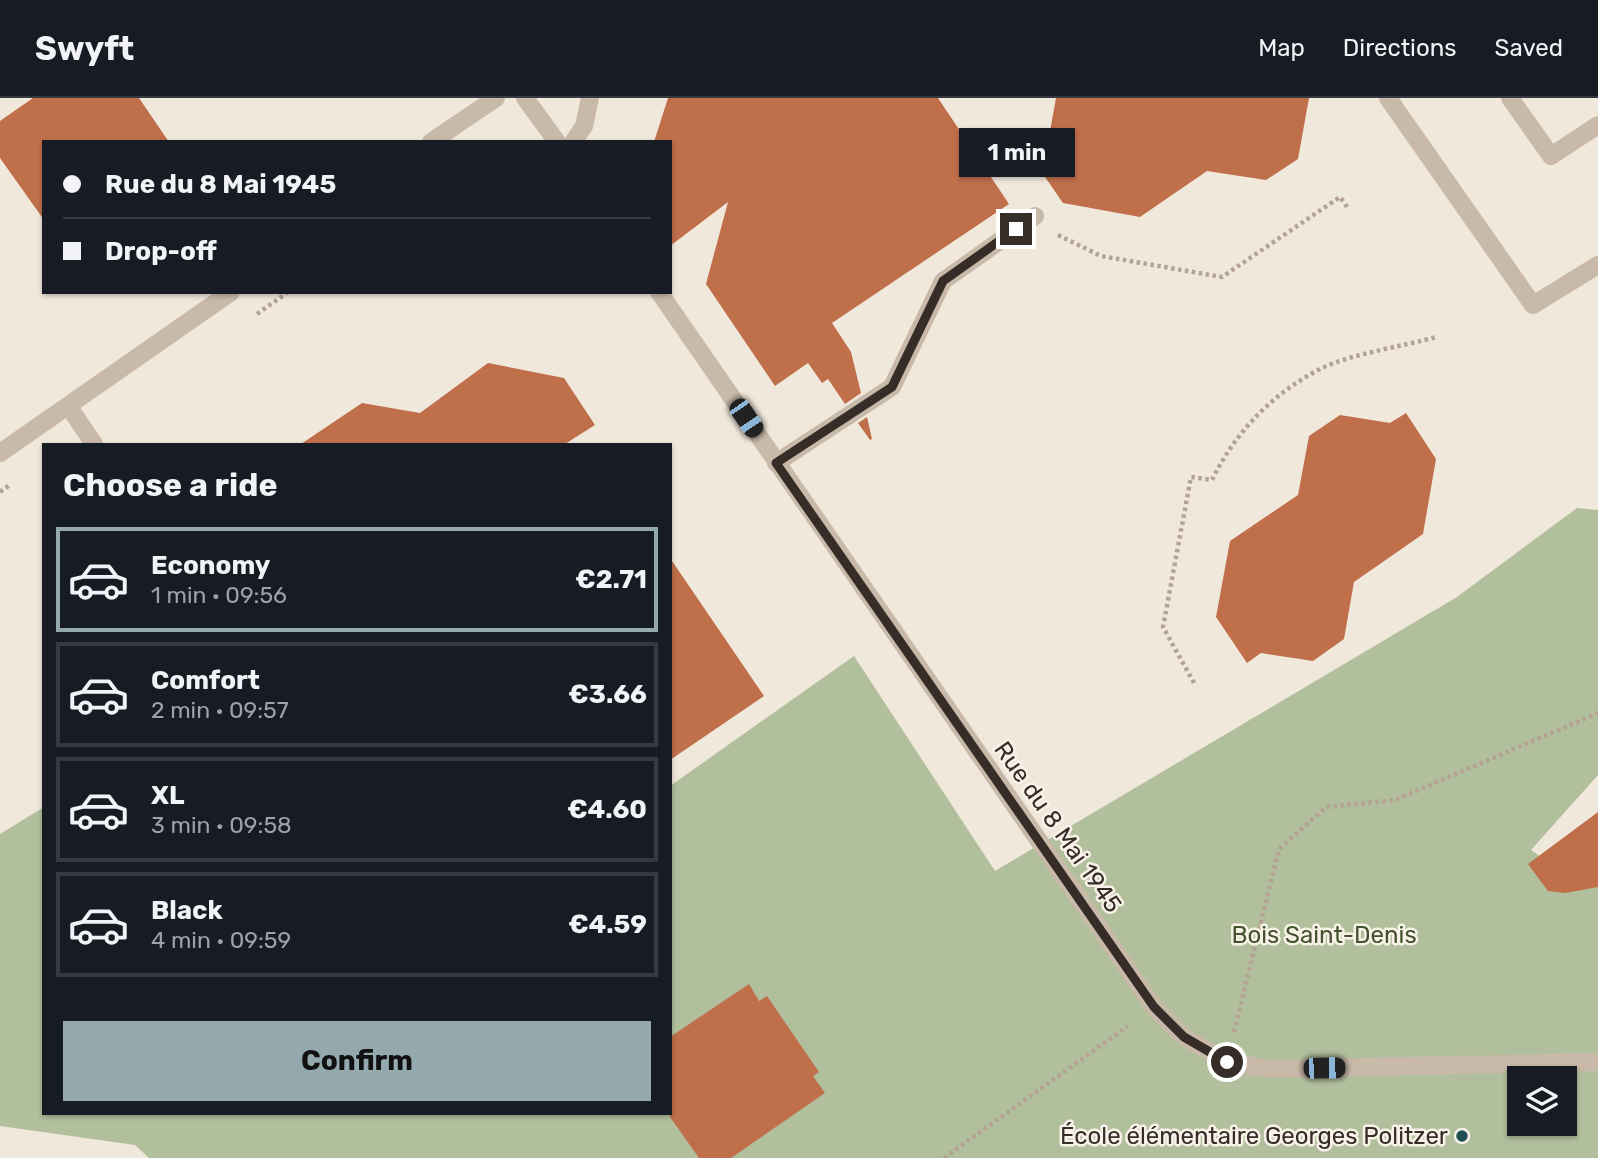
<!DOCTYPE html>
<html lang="en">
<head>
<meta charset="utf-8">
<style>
	:root { --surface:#171b24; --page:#242831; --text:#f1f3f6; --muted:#9ea1a6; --line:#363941; --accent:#93a9ae }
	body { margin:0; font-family:Rubik,sans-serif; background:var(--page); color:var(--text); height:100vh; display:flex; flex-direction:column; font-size:26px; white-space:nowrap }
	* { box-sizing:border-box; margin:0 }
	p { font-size:23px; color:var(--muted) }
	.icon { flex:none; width:38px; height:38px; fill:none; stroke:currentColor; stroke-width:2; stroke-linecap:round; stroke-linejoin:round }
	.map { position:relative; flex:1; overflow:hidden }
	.panel { position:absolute; left:42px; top:345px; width:630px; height:672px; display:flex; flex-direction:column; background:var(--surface); border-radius:0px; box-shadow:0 2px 5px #0004 }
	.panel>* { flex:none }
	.banner { position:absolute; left:42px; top:42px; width:630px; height:154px; border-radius:0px; box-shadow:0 2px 5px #0004; display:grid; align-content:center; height:154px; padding:0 21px; background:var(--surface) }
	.controls { position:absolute; left:1507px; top:968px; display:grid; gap:14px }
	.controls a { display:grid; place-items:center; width:70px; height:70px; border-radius:0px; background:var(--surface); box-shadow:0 2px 5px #0004; font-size:35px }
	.end { position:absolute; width:32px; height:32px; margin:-16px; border:9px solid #362d28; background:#fff; box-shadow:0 0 0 4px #fff }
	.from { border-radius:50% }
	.bubble { position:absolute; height:49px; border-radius:0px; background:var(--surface); box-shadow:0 2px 5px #0004; font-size:23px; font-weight:700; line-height:49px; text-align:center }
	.car { position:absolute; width:21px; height:42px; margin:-21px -10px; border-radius:9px; box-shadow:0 0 5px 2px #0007; background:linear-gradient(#222 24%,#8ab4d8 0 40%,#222 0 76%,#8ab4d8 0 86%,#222 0) }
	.banner b { display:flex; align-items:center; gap:24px; height:66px; font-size:26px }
	.banner b+b { border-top:2px solid var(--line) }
	.banner i { width:18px; height:18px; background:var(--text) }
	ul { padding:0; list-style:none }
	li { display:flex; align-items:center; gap:21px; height:105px; margin:0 14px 10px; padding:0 7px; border:4px solid var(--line); border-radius:0px }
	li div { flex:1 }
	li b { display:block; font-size:26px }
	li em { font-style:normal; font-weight:700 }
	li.current { border-color:var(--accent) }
	li>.icon { width:63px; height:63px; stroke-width:1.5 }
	h2 { padding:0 21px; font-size:32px; line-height:84px }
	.button { display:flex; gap:14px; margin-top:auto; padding:14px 21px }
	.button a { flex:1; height:80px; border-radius:0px; background:var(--accent); color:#111; font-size:28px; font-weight:700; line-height:80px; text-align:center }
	header { display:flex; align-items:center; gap:42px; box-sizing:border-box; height:98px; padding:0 35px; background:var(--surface); border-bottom:2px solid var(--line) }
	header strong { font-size:33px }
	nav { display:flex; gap:38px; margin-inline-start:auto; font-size:24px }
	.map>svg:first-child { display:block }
	.green { fill:#b1bf9d; fill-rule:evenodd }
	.building { fill:#c06f4b }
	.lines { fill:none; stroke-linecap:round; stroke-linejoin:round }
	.path { stroke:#b4a393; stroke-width:4.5; stroke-dasharray:3.5 3.5; stroke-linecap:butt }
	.minor { stroke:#c8b9a8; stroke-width:18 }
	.route { stroke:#362d28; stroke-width:9 }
	.poi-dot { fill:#204e55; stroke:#f9f2e8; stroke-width:2.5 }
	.labels { text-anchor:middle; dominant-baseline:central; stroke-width:5; stroke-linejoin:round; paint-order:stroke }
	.street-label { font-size:24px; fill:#362d28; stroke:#f9f2e8 }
	.park-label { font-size:24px; fill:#42532d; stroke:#f9f2e8 }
	.poi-label { font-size:24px; fill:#362d28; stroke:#f9f2e8; text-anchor:end }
</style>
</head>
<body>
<header>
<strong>Swyft</strong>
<nav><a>Map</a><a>Directions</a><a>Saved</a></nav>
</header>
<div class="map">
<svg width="1598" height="1060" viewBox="0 0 1598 1060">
	<rect width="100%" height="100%" fill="#f1e8dc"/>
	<path class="green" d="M1577 410 1598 412V677L1531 752 1579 787H1598V1060H149L135 1047 0 1028V736L44 709V1015H670V688L854 558 995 773 1457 499ZM1519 980H1564V1026H1519Z"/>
	<g class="building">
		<polygon points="33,0 139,0 169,44 44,44 44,122 0,60 0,23"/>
		<polygon points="668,0 938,0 1009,106 832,225 851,254 861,295 845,306 828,281 822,285 808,265 775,288 706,186 728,104 670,148 670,44 654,44"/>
		<polygon points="1056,0 1309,0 1298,61 1266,82 1207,73 1140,119 1063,105 1032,60 1047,50"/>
		<polygon points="488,265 564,280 595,327 565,346 301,346 362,305 420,315"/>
		<polygon points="1406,315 1436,361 1423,436 1354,484 1344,541 1313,563 1261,555 1247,565 1216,519 1230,443 1298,397 1309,338 1340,317 1390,325"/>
		<polygon points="867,319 872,341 870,342 858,325"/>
		<polygon points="670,460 764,598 670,662"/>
		<polygon points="1598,714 1598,789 1565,795 1548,793 1528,766"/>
		<polygon points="749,886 759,903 767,898 819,974 813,978 825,995 731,1060 699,1060 670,1019 670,939"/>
	</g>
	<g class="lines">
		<g class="path">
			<polyline points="1058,137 1101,158 1222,179 1340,99 1348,110"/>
			<polyline points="257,216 288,194"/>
			<polyline points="0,394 11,386"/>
			<path d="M1194 585 1163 529 1191 379 1212 382C1236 333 1273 295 1322 270 1351 256 1404 248 1436 239"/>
			<polyline points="1234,934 1279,751 1326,709 1395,702 1598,615"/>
			<polyline points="944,1060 1128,928"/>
		</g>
		<g class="minor">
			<polyline points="525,0 557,44"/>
			<polyline points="1388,0 1533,207 1598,167"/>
			<polyline points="1510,0 1551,58 1598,27"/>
			<polyline points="431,44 496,0"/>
			<polyline points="573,44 584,28 590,0"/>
			<polyline points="659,194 1154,909 1184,939 1227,964 1270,971 1598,964"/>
			<polyline points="69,309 94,346"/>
			<polyline points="0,355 231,194"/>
			<polyline points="776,365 892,289 943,183 1035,118"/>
		</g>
	</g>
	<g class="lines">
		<polyline class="route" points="1016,131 943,183 892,289 776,365 1154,909 1184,939 1227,964"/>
	</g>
	<circle class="poi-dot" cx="1462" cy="1038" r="7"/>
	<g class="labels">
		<g class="street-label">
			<text transform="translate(1058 729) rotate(55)">Rue du 8 Mai 1945</text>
		</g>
		<g class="park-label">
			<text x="1324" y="837">Bois Saint-Denis</text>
		</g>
		<g class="poi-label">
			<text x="1448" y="1038">École élémentaire Georges Politzer</text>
		</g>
	</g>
</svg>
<div class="controls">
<a><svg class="icon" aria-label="layers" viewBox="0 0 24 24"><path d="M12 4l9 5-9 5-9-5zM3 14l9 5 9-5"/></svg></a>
</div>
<i class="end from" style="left:1227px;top:964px"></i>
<i class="end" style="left:1016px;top:131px"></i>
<div class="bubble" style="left:959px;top:30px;width:116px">1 min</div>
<i class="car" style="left:746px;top:320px;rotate:146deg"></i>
<i class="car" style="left:1324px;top:970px;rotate:89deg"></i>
<div class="banner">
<b><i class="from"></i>Rue du 8 Mai 1945</b>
<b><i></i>Drop-off</b>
</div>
<section class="panel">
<h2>Choose a ride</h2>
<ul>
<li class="current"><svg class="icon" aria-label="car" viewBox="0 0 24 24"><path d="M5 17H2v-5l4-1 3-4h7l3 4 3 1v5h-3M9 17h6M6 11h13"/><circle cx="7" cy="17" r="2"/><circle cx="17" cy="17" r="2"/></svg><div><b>Economy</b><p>1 min · 09:56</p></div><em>€2.71</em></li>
<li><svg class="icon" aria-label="car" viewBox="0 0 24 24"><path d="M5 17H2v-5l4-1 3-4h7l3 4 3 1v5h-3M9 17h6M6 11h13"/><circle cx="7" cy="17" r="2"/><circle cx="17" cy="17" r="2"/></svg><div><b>Comfort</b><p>2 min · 09:57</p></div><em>€3.66</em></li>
<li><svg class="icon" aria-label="car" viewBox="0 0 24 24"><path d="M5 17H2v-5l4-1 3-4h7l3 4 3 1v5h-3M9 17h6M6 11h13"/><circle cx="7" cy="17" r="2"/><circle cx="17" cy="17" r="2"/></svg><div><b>XL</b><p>3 min · 09:58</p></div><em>€4.60</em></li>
<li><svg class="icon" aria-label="car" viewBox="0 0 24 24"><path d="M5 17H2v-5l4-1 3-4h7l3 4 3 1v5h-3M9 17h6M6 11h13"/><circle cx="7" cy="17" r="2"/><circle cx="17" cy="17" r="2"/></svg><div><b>Black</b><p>4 min · 09:59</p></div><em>€4.59</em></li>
</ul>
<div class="button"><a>Confirm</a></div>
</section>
</div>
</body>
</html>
